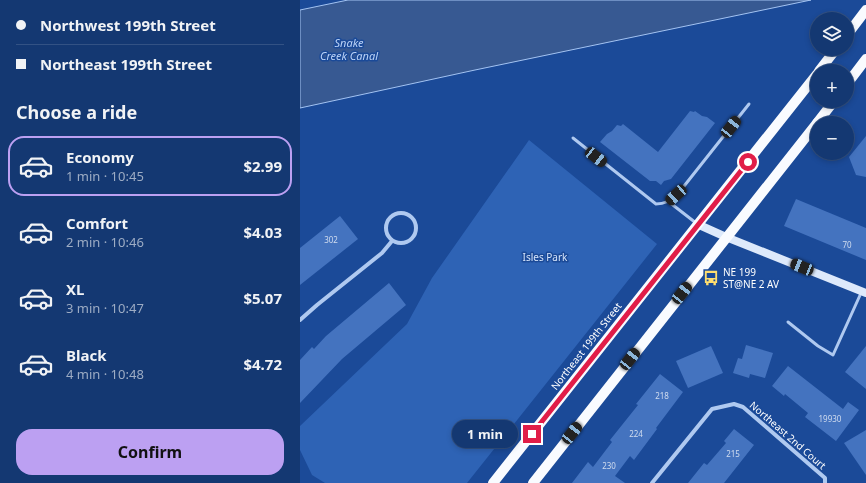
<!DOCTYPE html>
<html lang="en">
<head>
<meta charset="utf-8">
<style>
	:root { --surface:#143872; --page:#1d3f77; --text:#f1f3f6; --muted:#9dacc4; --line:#335284; --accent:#bca0f2 }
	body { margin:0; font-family:"Noto Sans",sans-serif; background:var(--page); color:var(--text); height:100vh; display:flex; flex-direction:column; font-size:15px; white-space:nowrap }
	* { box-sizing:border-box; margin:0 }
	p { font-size:13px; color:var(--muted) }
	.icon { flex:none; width:22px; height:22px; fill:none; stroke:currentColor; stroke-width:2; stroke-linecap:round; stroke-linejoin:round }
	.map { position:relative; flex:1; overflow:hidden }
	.drawer { display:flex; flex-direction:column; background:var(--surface); width:300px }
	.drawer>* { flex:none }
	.top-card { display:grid; align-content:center; height:88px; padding:0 16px; background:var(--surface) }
	.controls { position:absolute; left:510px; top:12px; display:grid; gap:8px }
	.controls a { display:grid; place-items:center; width:44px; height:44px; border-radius:50%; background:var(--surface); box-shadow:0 2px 6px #0003,0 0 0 1px var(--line); font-size:20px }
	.end { position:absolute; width:18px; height:18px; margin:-9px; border:5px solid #e11d48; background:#fff; box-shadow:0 0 0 2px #fff }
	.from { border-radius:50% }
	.bubble { position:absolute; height:28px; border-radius:14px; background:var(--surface); box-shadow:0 2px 6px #0003,0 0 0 1px var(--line); font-size:13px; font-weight:700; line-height:28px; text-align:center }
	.car { position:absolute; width:12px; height:24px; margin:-12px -6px; border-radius:5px; box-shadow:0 0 3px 1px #0007; background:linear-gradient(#222 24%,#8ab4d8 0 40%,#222 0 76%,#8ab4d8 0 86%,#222 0) }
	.top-card b { display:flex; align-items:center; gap:14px; height:38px; font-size:15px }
	.top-card b+b { border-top:1px solid var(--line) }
	.top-card i { width:10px; height:10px; background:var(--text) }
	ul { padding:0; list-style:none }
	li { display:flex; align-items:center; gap:12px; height:60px; margin:0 8px 6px; padding:0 8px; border:2px solid transparent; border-radius:16px }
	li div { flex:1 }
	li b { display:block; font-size:15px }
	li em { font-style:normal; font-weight:700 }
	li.current { border-color:var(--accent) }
	li>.icon { width:36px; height:36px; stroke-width:1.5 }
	h2 { padding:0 16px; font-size:18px; line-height:48px }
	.button { display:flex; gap:8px; margin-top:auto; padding:8px 16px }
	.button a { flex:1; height:46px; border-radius:16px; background:var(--accent); color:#111; font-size:16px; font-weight:700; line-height:46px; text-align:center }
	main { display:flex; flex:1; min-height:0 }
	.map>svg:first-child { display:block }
	.green { fill:#2e63b5 }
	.water { fill:#375992; stroke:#a3c3f2 }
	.building { fill:#4473bf }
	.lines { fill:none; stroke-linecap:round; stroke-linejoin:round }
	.lane { stroke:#afc9f0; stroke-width:3 }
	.street { stroke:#afc9f0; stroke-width:4 }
	.secondary { stroke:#dde9fb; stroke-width:8 }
	.primary { stroke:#f9fbff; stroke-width:10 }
	.route { stroke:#e11d48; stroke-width:5 }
	.labels { text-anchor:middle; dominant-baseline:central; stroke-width:3; stroke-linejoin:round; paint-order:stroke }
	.number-label { font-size:8px; fill:#d0dcef }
	.park-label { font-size:10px; fill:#d6e5fb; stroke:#1b4a98 }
	.poi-label { font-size:10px; fill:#fff; stroke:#1b4a98; text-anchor:start }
	.street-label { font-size:10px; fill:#fff; stroke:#1b4a98 }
	.water-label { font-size:11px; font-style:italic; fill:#bcd3f7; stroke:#1b4a98 }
</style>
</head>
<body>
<main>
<section class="drawer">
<div class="top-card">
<b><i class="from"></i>Northwest 199th Street</b>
<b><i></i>Northeast 199th Street</b>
</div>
<h2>Choose a ride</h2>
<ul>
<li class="current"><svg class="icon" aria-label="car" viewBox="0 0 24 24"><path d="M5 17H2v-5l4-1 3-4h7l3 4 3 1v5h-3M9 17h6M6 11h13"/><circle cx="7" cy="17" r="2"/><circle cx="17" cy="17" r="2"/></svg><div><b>Economy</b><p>1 min · 10:45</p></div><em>$2.99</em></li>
<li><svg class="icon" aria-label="car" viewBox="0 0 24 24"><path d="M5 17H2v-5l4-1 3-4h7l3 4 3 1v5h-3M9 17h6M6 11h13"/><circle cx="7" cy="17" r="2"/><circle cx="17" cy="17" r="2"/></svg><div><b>Comfort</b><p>2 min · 10:46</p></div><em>$4.03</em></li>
<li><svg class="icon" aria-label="car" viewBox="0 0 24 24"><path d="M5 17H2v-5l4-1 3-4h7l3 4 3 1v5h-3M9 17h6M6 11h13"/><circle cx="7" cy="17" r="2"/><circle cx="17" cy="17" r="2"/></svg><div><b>XL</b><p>3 min · 10:47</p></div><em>$5.07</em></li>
<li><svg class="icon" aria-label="car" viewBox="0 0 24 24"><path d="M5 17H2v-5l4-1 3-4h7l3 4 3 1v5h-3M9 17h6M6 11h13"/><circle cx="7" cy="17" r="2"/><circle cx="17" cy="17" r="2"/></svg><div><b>Black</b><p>4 min · 10:48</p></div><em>$4.72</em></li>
</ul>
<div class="button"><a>Confirm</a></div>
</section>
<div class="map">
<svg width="566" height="483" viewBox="0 0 566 483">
	<rect width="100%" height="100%" fill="#1b4a98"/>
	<polygon class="green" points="229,140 357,244 167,483 25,483 12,475 0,450 0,426 107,324 132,278"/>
	<polygon class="water" points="48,0 511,0 175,70 0,108 0,10"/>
	<g class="building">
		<polygon points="390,111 394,112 395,111 402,116 407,117 415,123 371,179 364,181 361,185 356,181 350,181 300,142 307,134 312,131 317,125 321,126 323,124 358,152"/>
		<polygon points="566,136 566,177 556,175 549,157"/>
		<polygon points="496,199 566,228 566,260 484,226"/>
		<polygon points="40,216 58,239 0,285 0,248"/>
		<polygon points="89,283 106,305 42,359 0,403 0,360 12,347 14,349 26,336"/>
		<polygon points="446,345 473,353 465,378 450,374 449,378 433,373 438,358 442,359"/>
		<polygon points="411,346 423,373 388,388 376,361"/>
		<polygon points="566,346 566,389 545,372"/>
		<polygon points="488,366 543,409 548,402 559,410 536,441 505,417 508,413 485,394 484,396 472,386"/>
		<polygon points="360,374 383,392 356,428 357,429 334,460 330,456 315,476 325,483 272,483 288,462 293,467 312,442 310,440 338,405 336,404"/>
		<polygon points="434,429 454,445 424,483 388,483 404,463 407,465 426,443 424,441"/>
		<polygon points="566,430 566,475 544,443"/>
	</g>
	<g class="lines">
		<g class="lane">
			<path d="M273 138 356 204C365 204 369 201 377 195L449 104"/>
			<polyline points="369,202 396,223"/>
			<polyline points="488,322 518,346 533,355 561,293"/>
		</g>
		<g class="street">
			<circle cx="101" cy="228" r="15"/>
			<polyline points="0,320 17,305 82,253 92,241"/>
			<polyline points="352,483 412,409 434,404 443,407 525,478 525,483"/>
		</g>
		<polyline class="secondary" points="397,224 426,237 566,293"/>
		<g class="primary">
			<polyline points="547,35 566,10"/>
			<polyline points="519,71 536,49"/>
			<polyline points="547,84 566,59"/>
			<polyline points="517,123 534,101"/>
			<polyline points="193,483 517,74"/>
			<polyline points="233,483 517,123"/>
		</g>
	</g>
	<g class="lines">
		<polyline class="route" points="232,434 448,162"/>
	</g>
	<defs>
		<symbol id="bus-bare" viewBox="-9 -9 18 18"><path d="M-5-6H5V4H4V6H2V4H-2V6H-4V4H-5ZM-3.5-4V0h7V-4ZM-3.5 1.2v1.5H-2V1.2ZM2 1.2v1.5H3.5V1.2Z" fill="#ffde6f" stroke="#1b4a98" stroke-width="2.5" paint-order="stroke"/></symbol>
	</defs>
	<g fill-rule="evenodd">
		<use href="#bus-bare" x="400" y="267" width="22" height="22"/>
	</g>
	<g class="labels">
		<g class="number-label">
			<text x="31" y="239">302</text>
			<text x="547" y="244">70</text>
			<text x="362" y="395">218</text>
			<text x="530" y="418">19930</text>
			<text x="336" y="433">224</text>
			<text x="433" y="453">215</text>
			<text x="309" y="465">230</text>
		</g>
		<g class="park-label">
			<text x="245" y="257">Isles Park</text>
		</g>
		<g class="poi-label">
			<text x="423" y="272">NE 199<tspan x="423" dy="12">ST@NE 2 AV</tspan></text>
		</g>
		<g class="street-label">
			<text transform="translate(286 346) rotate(-52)">Northeast 199th Street</text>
			<text transform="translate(488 435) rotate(41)">Northeast 2nd Court</text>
		</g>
		<g class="water-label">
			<text x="49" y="42">Snake<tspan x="49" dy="13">Creek Canal</tspan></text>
		</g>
	</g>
</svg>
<div class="controls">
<a><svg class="icon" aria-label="layers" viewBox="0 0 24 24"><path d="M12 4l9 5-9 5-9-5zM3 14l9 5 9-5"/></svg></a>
<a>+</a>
<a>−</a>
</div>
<i class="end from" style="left:448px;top:162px"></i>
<i class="end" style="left:232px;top:434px"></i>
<div class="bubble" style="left:152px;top:420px;width:66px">1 min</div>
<i class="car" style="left:431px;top:127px;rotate:38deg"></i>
<i class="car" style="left:296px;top:157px;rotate:128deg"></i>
<i class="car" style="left:376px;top:195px;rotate:228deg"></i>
<i class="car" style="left:502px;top:267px;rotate:292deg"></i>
<i class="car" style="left:382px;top:293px;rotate:38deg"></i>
<i class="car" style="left:330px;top:359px;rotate:38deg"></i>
<i class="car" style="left:272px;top:433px;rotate:38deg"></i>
</div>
</main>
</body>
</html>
